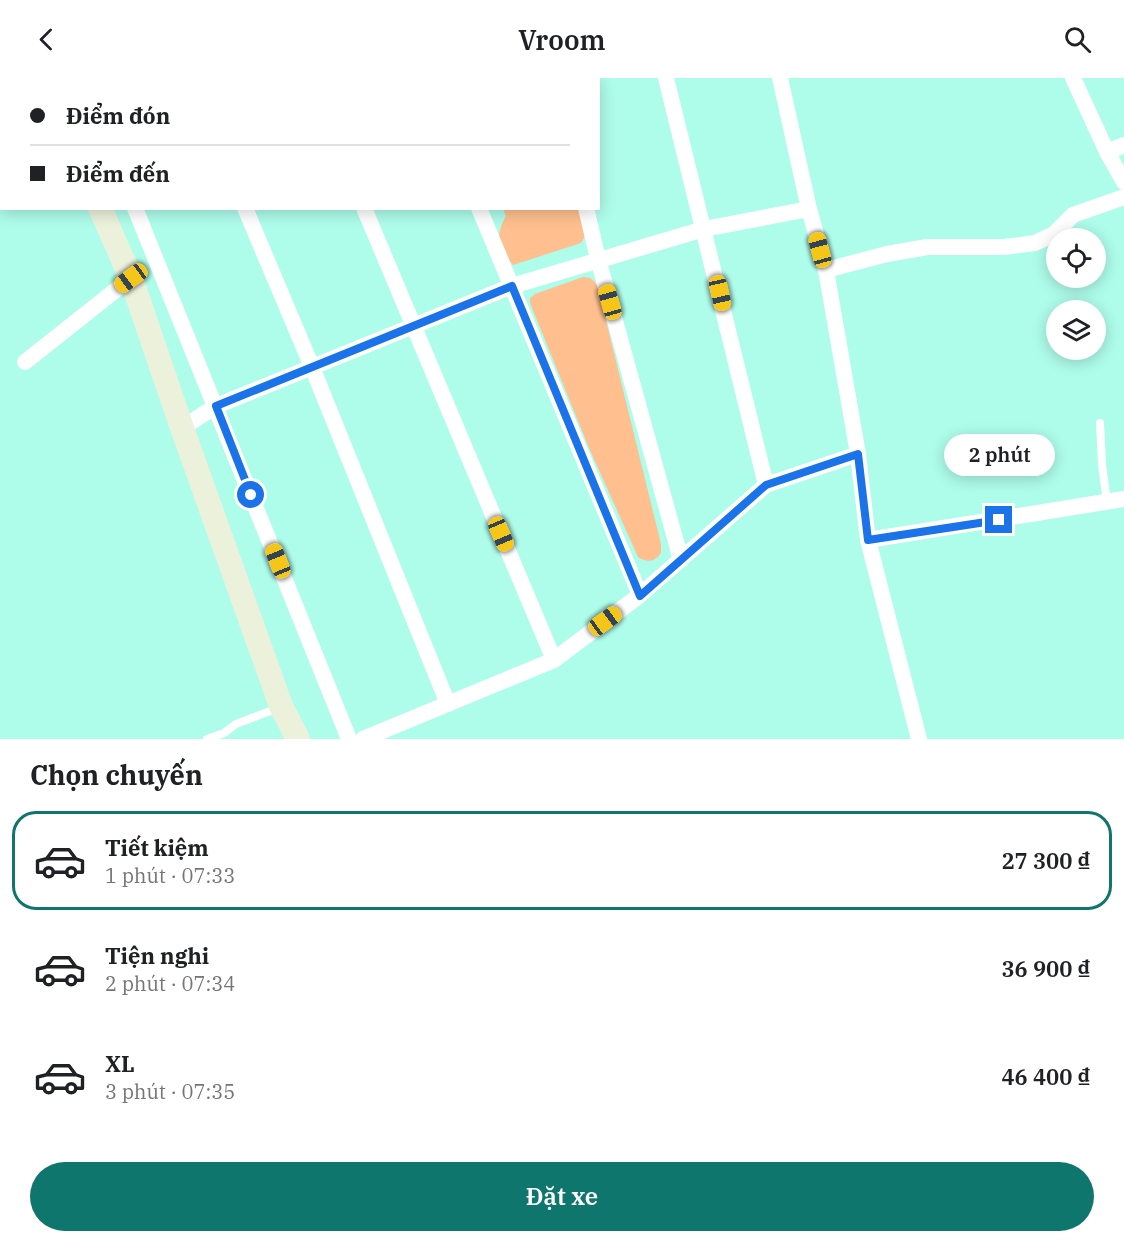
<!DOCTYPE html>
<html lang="vi">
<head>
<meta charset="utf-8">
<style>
	:root { --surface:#fff; --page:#f2f2f2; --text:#202124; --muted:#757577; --line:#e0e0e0; --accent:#0f766e }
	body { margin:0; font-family:"IBM Plex Serif",serif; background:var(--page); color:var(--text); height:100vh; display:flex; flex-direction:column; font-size:22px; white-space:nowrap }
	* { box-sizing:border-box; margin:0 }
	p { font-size:20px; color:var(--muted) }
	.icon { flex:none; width:33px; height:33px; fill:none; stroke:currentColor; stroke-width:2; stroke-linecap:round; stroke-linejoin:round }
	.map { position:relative; height:661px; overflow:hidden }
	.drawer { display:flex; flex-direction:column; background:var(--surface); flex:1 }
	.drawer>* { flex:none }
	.banner { position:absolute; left:0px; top:0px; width:600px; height:132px; box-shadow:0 3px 15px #0003; display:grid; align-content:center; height:132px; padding:0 30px; background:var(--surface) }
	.controls { position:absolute; left:1046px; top:150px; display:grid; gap:12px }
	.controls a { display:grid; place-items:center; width:60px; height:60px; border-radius:50%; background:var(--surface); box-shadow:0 3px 15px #0003; font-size:30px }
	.end { position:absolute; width:27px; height:27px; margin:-14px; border:8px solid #1a73e8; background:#fff; box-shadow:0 0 0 3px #fff }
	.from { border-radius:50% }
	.bubble { position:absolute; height:42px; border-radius:21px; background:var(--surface); box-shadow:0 3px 15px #0003; font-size:20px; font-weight:600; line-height:42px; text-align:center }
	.car { position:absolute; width:18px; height:36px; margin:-18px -9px; border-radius:8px; box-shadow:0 0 4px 2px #0007; background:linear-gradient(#f5c518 24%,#345 0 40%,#f5c518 0 76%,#345 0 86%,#f5c518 0) }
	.banner b { display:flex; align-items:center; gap:21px; height:57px; font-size:22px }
	.banner b+b { border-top:2px solid var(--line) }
	.banner i { width:15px; height:15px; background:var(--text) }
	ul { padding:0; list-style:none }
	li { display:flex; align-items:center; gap:18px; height:99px; margin:0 12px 9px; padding:0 18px; border:3px solid transparent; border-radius:24px }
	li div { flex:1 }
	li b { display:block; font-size:22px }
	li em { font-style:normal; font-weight:600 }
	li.current { border-color:var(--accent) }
	li>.icon { width:54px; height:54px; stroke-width:1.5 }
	h2 { padding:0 30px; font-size:27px; line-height:72px }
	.button { display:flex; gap:12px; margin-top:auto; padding:12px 30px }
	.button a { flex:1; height:69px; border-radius:36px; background:var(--accent); color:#fff; font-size:24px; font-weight:600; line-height:69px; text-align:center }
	header { display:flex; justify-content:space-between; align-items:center; height:78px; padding:0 30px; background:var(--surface); font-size:27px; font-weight:600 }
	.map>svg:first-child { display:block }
	.green { fill:#ffbf8e }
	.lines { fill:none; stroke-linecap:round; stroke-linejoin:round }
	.lane { stroke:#fff; stroke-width:8 }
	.street { stroke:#fff; stroke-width:16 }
	.secondary { stroke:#ecf1dc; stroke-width:24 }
	.route { stroke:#1a73e8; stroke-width:8 }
</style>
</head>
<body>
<header><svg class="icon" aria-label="back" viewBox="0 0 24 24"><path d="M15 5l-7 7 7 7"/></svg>Vroom<svg class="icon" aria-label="search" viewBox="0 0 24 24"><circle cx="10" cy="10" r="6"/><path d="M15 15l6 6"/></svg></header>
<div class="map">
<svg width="1124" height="661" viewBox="0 0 1124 661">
	<rect width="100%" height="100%" fill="#aefcea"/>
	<g class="green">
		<path d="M577 130 580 132 585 158 581 165 513 187C497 170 495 158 506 138L503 131Z"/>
		<path d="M583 199 590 200 597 206 661 466V475C655 484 647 485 638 479L589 370 530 225V220L535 216Z"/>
	</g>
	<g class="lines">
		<g class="lane">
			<polyline points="0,61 2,60"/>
			<polyline points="1100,345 1102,387 1107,424"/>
			<polyline points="207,661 224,655 236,646 278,630"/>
		</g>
		<g class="street">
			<polyline points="81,0 82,2"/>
			<polyline points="189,0 190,2"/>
			<polyline points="307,0 308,2"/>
			<polyline points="423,0 423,2"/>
			<polyline points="555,0 555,2"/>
			<polyline points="666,0 766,407"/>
			<polyline points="780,0 809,131 826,192 858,376 868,462 919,661"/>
			<polyline points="1073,0 1107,74 1124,104"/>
			<polyline points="148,2 151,0"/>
			<polyline points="1107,74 1124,67"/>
			<polyline points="135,130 349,661"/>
			<polyline points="245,130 312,289 448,626"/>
			<polyline points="364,130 554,582"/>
			<polyline points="479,130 640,517"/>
			<polyline points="586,130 598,181 681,482"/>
			<polyline points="826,192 887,176 927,169 1004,169 1035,165 1054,156 1073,137 1124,119"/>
			<polyline points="25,284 131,200"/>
			<polyline points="182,350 216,328 512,208 704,151 809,131"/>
			<polyline points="868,462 1124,421"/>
			<polyline points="363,661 554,582 640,517 766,407 858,376"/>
		</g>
		<g class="secondary">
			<polyline points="35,0 36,2"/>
			<polyline points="100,130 131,200 182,350 281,628 298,661"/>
		</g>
	</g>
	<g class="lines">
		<polyline class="route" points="251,417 216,328 512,208 640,518 766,407 858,376 868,462 999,442"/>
	</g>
</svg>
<div class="controls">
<a><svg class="icon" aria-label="locate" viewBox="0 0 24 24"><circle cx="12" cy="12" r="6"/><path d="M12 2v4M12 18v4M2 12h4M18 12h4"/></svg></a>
<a><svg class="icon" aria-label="layers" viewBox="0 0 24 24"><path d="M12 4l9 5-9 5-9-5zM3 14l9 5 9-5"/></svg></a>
</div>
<i class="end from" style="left:251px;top:417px"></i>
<i class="end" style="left:999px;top:442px"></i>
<div class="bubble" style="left:944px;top:356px;width:111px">2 phút</div>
<i class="car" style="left:820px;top:172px;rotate:345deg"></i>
<i class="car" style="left:131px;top:200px;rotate:234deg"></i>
<i class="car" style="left:720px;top:215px;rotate:167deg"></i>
<i class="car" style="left:610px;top:224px;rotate:344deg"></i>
<i class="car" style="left:501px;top:456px;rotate:157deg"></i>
<i class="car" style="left:278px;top:483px;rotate:338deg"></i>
<i class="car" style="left:605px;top:543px;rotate:54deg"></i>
<div class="banner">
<b><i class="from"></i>Điểm đón</b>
<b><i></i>Điểm đến</b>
</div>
</div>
<section class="drawer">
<h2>Chọn chuyến</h2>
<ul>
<li class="current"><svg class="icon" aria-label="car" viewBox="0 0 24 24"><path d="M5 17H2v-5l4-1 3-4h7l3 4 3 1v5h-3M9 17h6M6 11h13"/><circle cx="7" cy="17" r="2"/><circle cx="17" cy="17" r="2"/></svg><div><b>Tiết kiệm</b><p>1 phút · 07:33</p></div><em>27 300 ₫</em></li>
<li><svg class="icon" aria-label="car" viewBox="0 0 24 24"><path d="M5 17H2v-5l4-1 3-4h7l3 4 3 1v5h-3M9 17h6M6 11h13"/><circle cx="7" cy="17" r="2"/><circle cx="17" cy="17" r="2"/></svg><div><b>Tiện nghi</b><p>2 phút · 07:34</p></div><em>36 900 ₫</em></li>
<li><svg class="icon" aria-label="car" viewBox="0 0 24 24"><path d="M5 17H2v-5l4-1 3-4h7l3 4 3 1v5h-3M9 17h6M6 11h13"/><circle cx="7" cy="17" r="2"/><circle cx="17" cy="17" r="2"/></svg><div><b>XL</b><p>3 phút · 07:35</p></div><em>46 400 ₫</em></li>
</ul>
<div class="button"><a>Đặt xe</a></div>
</section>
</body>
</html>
